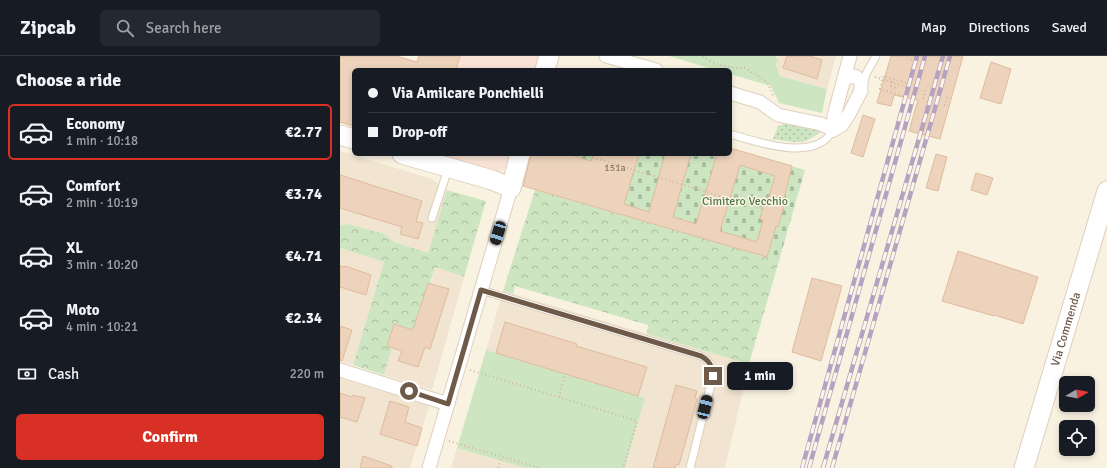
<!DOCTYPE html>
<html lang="en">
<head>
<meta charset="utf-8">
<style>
	:root { --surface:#171b24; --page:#242831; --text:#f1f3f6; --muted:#9ea1a6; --line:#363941; --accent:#d93025 }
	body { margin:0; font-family:Signika,sans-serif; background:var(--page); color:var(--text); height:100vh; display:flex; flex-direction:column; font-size:15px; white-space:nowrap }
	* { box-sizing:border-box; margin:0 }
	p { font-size:13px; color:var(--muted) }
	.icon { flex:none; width:22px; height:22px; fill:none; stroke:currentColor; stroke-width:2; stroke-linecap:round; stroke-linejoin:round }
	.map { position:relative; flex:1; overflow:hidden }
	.drawer { display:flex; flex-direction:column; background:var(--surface); width:340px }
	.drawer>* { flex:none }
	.top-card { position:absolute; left:12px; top:12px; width:380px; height:88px; border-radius:6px; box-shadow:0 2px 6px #0003; display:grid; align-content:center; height:88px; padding:0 16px; background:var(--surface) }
	.needle { width:26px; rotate:81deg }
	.controls { position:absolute; left:719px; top:320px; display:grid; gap:8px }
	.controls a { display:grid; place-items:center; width:36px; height:36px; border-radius:6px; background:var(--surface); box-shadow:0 2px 6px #0003; font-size:20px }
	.end { position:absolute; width:18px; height:18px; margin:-9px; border:5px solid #6f5a4a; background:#fff; box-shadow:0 0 0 2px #fff }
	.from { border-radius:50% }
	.bubble { position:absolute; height:28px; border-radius:6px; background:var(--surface); box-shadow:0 2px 6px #0003; font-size:13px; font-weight:700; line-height:28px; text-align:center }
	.car { position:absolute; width:12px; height:24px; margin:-12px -6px; border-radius:5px; box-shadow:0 0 3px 1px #0007; background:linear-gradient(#222 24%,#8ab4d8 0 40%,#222 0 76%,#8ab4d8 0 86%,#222 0) }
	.top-card b { display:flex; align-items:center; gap:14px; height:38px; font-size:15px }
	.top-card b+b { border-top:1px solid var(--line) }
	.top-card i { width:10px; height:10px; background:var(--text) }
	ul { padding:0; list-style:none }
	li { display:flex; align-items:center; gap:12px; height:56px; margin:0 8px 6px; padding:0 8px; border:2px solid transparent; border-radius:6px }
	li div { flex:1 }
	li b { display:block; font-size:15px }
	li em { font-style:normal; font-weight:700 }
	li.selected { border-color:var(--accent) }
	li>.icon { width:36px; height:36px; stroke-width:1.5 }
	h2 { padding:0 16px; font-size:18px; line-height:48px }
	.pay { display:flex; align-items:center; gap:10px; height:44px; padding:0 16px; font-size:15px }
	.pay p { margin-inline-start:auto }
	.action { display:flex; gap:8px; margin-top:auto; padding:8px 16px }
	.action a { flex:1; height:46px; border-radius:6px; background:var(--accent); color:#fff; font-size:16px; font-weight:700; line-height:46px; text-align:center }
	header { display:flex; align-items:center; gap:24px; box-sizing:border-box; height:56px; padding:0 20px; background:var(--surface); border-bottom:1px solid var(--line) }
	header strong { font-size:19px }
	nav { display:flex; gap:22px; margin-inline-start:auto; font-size:14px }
	.search { width:280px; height:36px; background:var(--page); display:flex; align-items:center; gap:10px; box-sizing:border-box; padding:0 14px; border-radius:6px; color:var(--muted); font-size:15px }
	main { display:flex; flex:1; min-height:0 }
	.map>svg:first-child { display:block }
	.residential { fill:#f1e4d0 }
	.commercial { fill:#fae3d6 }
	.grass { fill:url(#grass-dots) }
	.forest { fill:url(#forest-crowns) }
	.cemetery { fill:url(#cemetery-stones) }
	.park { fill:#cde6c1 }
	.building { fill:#edd3bb; stroke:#debb9d; fill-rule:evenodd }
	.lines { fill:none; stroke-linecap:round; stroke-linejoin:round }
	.lane-casing { stroke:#ddcfbe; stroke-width:9 }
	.street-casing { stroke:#ddcfbe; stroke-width:15 }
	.secondary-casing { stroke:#dfceba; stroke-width:21 }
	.path { stroke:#d1b69f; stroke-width:2; stroke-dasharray:1 3; stroke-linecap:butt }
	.lane { stroke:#fff; stroke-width:7 }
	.street { stroke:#fff; stroke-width:13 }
	.secondary { stroke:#fff; stroke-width:19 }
	.rail-casing { stroke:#b5a2c1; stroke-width:4.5 }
	.rail { stroke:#fdf6e7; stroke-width:3; stroke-dasharray:9; stroke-linecap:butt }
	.route { stroke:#6f5a4a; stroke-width:5 }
	.labels { text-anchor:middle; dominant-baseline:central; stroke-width:3; stroke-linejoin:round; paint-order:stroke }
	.number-label { font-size:10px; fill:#8e7866 }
	.park-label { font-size:12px; fill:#527a46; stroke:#fdf6e7 }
	.street-label { font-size:12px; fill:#6f5a4a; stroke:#fdf6e7 }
</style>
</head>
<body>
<header>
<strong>Zipcab</strong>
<div class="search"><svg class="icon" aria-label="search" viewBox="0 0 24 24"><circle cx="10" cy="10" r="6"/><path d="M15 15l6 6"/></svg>Search here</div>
<nav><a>Map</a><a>Directions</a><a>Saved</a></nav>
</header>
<main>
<section class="drawer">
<h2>Choose a ride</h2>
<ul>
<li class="selected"><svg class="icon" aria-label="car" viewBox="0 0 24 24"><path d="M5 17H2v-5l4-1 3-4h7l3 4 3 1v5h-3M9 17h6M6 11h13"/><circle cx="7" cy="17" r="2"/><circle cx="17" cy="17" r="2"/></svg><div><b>Economy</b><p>1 min · 10:18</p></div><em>€2.77</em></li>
<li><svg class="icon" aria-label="car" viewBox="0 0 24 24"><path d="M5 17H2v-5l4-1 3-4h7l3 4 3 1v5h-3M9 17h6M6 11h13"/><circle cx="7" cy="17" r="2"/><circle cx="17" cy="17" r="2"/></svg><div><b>Comfort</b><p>2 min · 10:19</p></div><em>€3.74</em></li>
<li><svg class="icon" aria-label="car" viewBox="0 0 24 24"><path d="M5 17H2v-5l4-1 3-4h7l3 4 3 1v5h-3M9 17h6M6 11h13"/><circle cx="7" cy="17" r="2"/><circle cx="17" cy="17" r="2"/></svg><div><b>XL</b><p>3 min · 10:20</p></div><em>€4.71</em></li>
<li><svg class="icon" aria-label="car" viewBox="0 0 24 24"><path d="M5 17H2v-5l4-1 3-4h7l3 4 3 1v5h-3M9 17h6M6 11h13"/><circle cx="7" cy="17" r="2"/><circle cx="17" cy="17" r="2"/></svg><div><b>Moto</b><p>4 min · 10:21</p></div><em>€2.34</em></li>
</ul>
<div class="pay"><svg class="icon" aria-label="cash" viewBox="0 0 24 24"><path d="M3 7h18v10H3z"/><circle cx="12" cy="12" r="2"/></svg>Cash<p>220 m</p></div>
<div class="action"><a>Confirm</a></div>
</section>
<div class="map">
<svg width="767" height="412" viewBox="0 0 767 412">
	<defs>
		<pattern id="grass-dots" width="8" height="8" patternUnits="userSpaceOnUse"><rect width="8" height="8" fill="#cde6c1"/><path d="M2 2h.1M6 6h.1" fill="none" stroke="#abbd9f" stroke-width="1.8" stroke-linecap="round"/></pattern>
		<pattern id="forest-crowns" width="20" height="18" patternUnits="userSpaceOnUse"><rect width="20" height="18" fill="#cde6c1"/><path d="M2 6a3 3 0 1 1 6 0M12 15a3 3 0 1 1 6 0" fill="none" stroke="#abbd9f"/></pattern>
		<pattern id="cemetery-stones" width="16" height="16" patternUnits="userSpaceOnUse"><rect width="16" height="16" fill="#cde6c1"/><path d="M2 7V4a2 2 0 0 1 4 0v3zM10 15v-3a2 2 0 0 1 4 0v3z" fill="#abbd9f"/></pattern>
	</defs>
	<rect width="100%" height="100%" fill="#faf2e1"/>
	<g class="residential">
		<polygon points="438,0 496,0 487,33 440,20 436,8"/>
		<polygon points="0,95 92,123 107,134 88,197 54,186 45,178 8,168 0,169"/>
		<polygon points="0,192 44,206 13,309 0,305"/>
		<polygon points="95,211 124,221 92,334 44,319 52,292 47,290 54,268 72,273 88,227 91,227"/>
		<polygon points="163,235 409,308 385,412 285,412 305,342 146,294"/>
		<polygon points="0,322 89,350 70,412 0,412"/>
		<polygon points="117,392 185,412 111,412"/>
	</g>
	<g class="commercial">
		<polygon points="120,0 203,0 198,14 116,14"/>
		<polygon points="92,98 173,98 168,110 162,115 148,115"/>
	</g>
	<path class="grass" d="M447 67 481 75C464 91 454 86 433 83L438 70Z"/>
	<g class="forest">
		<polygon points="107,134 146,145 124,221 95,211 90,228 88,227 73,274 54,268 47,290 52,292 44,319 13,309 44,206 0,192 0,169 8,168 45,178 54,186 88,197"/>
		<polygon points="195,134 439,205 409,308 307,278 308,269 175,230 173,238 163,235"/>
	</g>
	<polygon class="cemetery" points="390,92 465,114 439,205 183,130 190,98 390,98"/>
	<g class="park">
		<polygon points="329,0 435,0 438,3 436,8 440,20 487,33 482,57 439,47 431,30 390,18 390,14 375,14"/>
		<polygon points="146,294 305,342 285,412 185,412 117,392"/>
	</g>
	<g class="building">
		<polygon points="0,0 56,0 77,6 79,0 120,0 116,14 14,14 14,70 0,66"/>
		<polygon points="447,0 469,0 482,4 477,23 443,12"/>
		<polygon points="551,0 623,0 600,83 569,75 578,44 554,39 551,50 537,47"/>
		<polygon points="651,6 671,13 661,48 640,42"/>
		<polygon points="523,59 535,63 523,101 511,97"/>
		<path d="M390 92 452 110 443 147H445L438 171 436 170 427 201 183 130 191 98H228L251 105 253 98H299L284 148 309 156 325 98H351L333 161 356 168 377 98H390ZM400 109 435 120 428 144H425L420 163 423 164 417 186 380 175Z"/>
		<polygon points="596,98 607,101 598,135 586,132"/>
		<polygon points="636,117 653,122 647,139 631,134"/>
		<polygon points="0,119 82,145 76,165 83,167 78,183 60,178 62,171 0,152"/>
		<polygon points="618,195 698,221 683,268 654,259 654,260 602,245"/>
		<polygon points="0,210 5,211 5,210 31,219 26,239 0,231"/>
		<polygon points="472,222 502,230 481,305 452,296"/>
		<polygon points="88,227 109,233 90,293 85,291 78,311 58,305 62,295 47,290 54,268 73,274"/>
		<polygon points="165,266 237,288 236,290 307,311 298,340 156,297"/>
		<polygon points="0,270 12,274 2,305 0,304"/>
		<polygon points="336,329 357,335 355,342 357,343 350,370 339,409 336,408 335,412 313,412"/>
		<polygon points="0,337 12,341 13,339 25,342 17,366 0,361"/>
		<polygon points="50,345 69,351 65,366 82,372 77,390 40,378"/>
		<polygon points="23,400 52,410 52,412 20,412"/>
	</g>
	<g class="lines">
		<defs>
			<g id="lane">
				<polyline points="523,29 526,18 536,0"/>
				<path d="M390 78C417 86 476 107 493 74"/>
				<polyline points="92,162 108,113"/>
				<path d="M141 234 361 300C370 305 372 310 373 320L350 412"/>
			</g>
			<g id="street">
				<polyline points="266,0 316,14"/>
				<polyline points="390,37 420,46 438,59 481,68 493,74"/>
				<polyline points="493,74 502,69 509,58 521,35 521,25 515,20 504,22"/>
				<polyline points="493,74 494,60 510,0"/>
				<polyline points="0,314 108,348"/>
				<polyline points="89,412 171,132"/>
			</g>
			<g id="secondary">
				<polyline points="205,14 209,0"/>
				<polyline points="0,79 14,83"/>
				<polyline points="62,98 152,124 171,132 180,98"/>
				<path id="s1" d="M684 412 767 135"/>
			</g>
		</defs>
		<use href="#lane" class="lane-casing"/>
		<use href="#street" class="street-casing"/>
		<use href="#secondary" class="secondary-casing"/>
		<g class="path">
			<polyline points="363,0 369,4 379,9 397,12 405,12 423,23 428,28 433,39"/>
			<polyline points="567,2 573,4"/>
			<polyline points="535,21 566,31"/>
			<polyline points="552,26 551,30 557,32"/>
			<polyline points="563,40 540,33 543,20 567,27"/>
			<polyline points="583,43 585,34"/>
			<polyline points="604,49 605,49 608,40 606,40"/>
			<polyline points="241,98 423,153"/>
			<polyline points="130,314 297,365 283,412"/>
			<polyline points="219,341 225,318"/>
			<polyline points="109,385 200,412"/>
			<polyline points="158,412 162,401"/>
		</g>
		<use href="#lane" class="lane"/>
		<use href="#street" class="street"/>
		<use href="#secondary" class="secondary"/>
		<defs>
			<g id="rail">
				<polyline points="462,412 577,0"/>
				<polyline points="469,412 585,0"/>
				<polyline points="483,412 603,0"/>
				<polyline points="492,412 610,0"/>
			</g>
		</defs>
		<use href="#rail" class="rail-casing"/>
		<use href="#rail" class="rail"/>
	</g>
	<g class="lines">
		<path class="route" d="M69 335 108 348 141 234 361 300C370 305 372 310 373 320"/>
	</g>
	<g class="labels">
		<g class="number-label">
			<text x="275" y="112">151a</text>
		</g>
		<g class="park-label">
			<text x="405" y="145">Cimitero Vecchio</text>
		</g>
		<g class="street-label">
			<text stroke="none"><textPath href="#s1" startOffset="145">Via Commenda</textPath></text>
		</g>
	</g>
</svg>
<div class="controls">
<a><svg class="needle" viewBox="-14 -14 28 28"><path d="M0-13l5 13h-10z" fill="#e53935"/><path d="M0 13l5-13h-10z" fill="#9ea1a6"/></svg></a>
<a><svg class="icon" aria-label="locate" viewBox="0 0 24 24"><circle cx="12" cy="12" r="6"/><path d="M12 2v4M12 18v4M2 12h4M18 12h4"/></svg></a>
</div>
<i class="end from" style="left:69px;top:335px"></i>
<i class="end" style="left:373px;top:320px"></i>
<div class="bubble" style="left:387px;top:306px;width:66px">1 min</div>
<i class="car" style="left:158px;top:177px;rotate:197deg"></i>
<i class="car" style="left:365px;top:351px;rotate:14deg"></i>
<div class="top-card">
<b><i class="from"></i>Via Amilcare Ponchielli</b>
<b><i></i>Drop-off</b>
</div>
</div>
</main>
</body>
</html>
